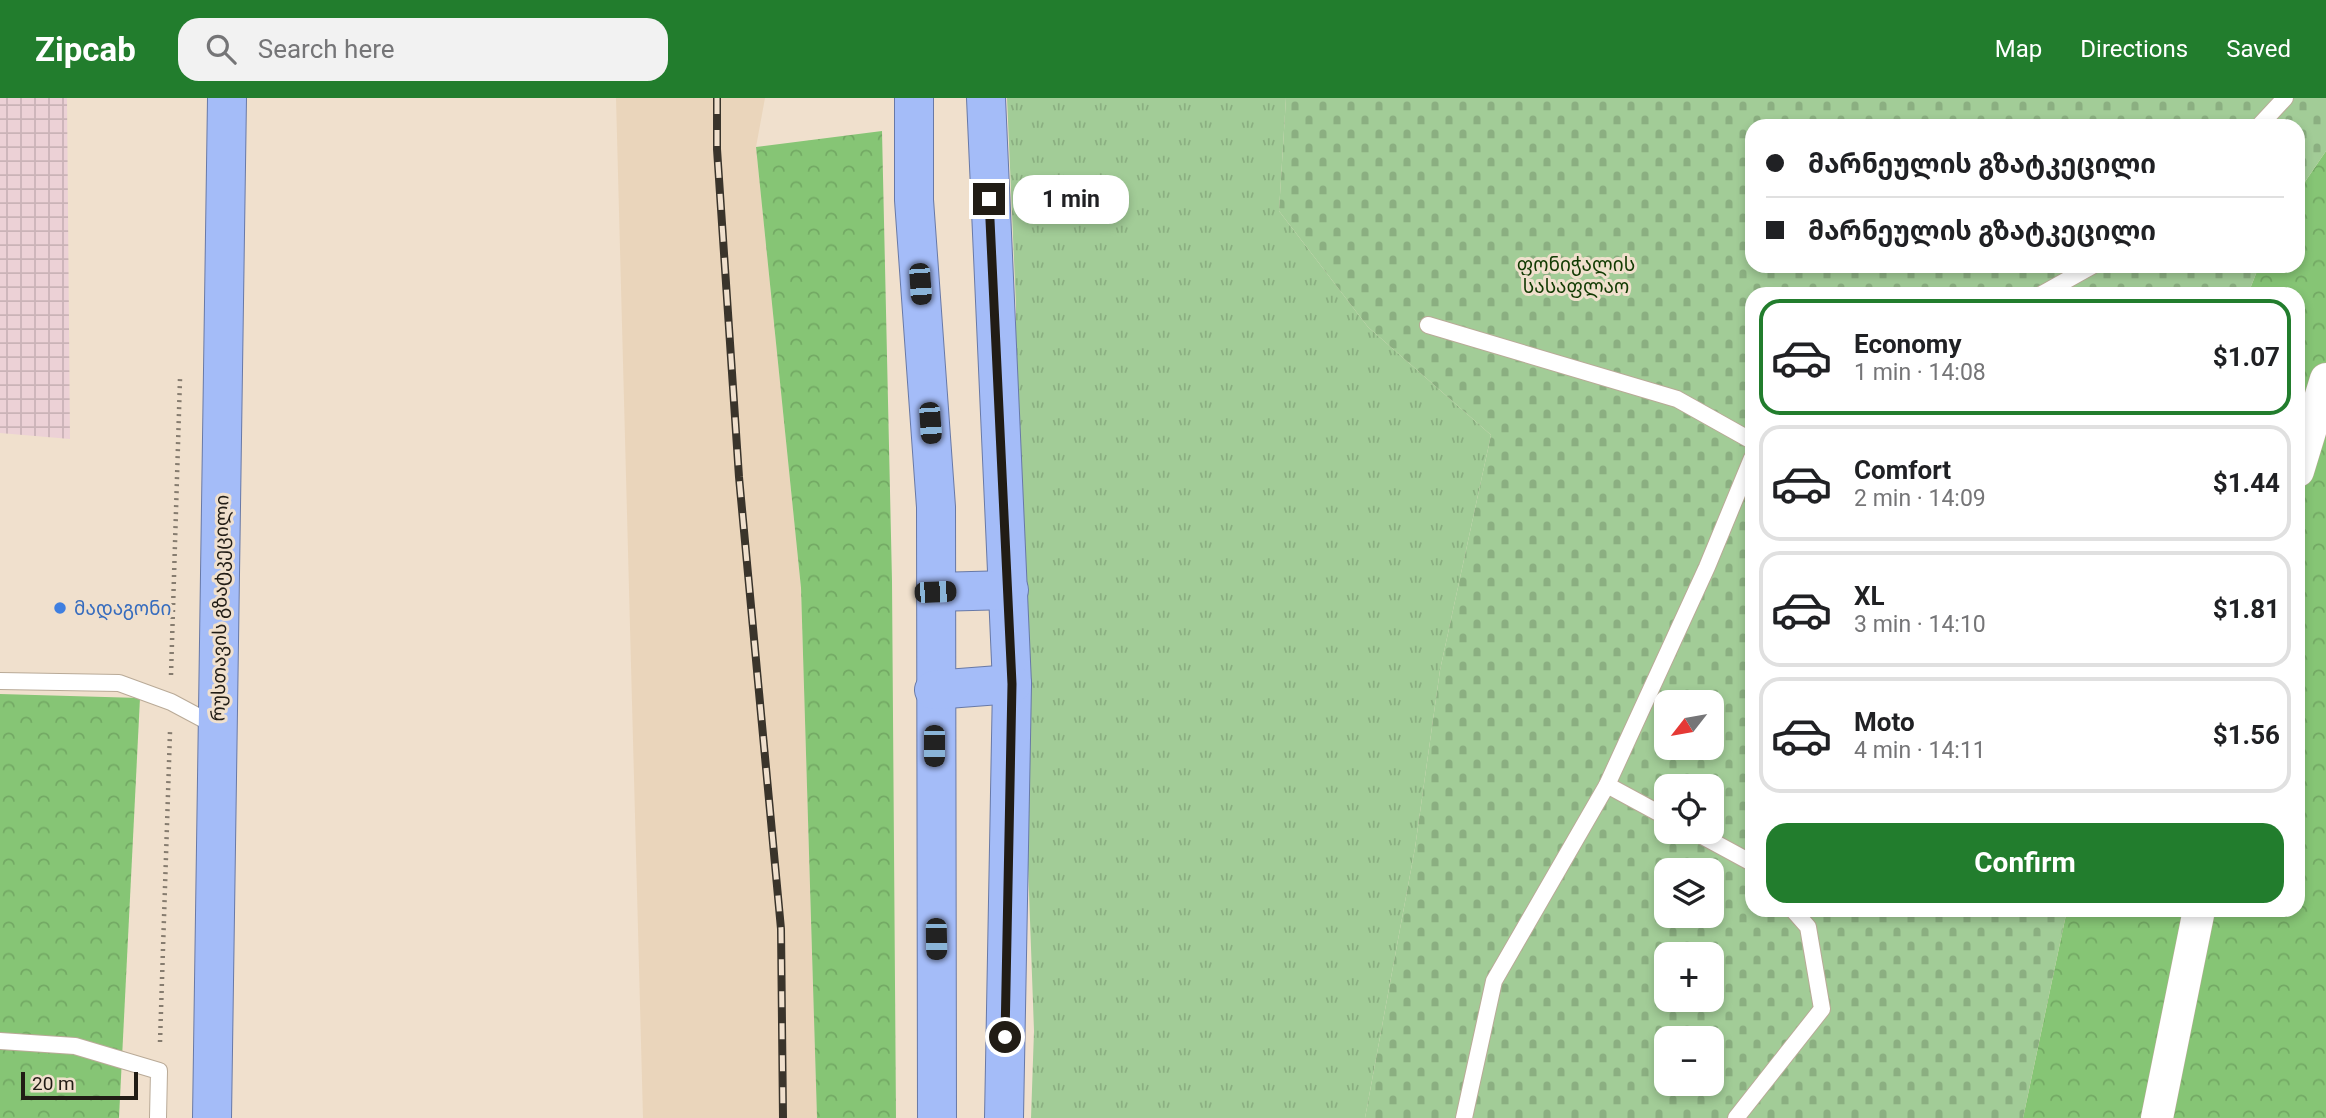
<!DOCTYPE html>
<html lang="en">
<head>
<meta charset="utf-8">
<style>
	:root { --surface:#fff; --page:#f2f2f2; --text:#202124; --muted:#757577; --line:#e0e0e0; --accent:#227d2d }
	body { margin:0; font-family:Roboto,"Noto Sans Georgian",sans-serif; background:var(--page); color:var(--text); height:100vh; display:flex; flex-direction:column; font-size:26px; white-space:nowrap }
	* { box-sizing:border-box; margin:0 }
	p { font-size:23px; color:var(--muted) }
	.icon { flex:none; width:38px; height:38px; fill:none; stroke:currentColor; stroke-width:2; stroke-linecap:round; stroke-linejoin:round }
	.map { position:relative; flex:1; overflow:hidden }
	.details { position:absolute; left:1745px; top:189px; width:560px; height:630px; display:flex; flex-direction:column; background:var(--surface); border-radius:21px; box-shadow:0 4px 10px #0003 }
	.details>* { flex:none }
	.top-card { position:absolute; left:1745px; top:21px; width:560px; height:154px; border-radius:21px; box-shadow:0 4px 10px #0003; display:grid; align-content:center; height:154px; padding:0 21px; background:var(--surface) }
	.needle { width:46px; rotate:239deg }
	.buttons { position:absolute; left:1654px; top:592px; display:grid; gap:14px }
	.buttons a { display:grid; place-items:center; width:70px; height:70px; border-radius:14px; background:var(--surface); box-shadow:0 4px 10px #0003; font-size:35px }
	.scale { position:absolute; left:21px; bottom:18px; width:117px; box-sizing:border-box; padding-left:7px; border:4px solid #211c15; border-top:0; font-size:19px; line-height:24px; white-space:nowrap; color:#211c15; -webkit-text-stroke:5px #f0e0cd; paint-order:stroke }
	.end { position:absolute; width:32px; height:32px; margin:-16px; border:9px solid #211c15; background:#fff; box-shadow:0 0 0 4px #fff }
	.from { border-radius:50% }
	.bubble { position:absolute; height:49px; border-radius:21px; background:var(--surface); box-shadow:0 4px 10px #0003; font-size:23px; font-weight:700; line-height:49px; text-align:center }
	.car { position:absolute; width:21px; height:42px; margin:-21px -10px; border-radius:9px; box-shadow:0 0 5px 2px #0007; background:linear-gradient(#222 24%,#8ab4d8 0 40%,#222 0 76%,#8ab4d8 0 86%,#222 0) }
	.top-card b { display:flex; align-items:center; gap:24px; height:66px; font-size:26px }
	.top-card b+b { border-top:2px solid var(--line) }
	.top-card i { width:18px; height:18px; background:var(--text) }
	ul { padding:12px 0 0; list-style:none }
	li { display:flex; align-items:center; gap:21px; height:116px; margin:0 14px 10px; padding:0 7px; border:4px solid var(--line); border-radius:21px }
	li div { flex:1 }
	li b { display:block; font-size:26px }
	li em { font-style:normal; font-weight:700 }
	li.active { border-color:var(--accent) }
	li>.icon { width:63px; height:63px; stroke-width:1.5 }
	.action { display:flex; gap:14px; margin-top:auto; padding:14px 21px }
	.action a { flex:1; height:80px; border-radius:21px; background:var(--accent); color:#fff; font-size:28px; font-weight:700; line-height:80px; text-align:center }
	header { display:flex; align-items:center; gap:42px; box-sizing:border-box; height:98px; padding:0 35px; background:var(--accent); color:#fff }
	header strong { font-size:33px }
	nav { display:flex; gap:38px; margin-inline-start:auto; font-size:24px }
	.search { width:490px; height:63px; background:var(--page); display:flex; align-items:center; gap:18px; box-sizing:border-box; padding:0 24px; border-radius:21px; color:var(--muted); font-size:26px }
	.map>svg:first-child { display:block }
	.built { fill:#ead5bb }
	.industrial { fill:url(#industrial-grid) }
	.grass { fill:url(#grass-tufts) }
	.forest { fill:url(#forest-crowns) }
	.cemetery { fill:url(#cemetery-stones); fill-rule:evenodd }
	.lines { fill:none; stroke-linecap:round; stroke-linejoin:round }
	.service-casing { stroke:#b9aa97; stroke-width:18 }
	.minor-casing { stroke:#b9aa97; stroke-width:33 }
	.trunk-casing { stroke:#6879a7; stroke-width:40 }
	.path { stroke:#867c6f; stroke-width:4.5; stroke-dasharray:2 5; stroke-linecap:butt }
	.service { stroke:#fff; stroke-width:16 }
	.minor { stroke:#fff; stroke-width:32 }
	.trunk { stroke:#a4bcf8; stroke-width:38 }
	.rail-casing { stroke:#3a342b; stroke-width:8 }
	.rail { stroke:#f0e0cd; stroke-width:5; stroke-dasharray:16; stroke-linecap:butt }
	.route { stroke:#211c15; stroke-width:9 }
	.shop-dot { fill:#3f7fe0; stroke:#f0e0cd; stroke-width:2.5 }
	.labels { text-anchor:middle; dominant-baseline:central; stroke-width:6; stroke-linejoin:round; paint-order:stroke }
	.park-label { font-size:19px; fill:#113a02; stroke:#f0e0cd }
	.shop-label { font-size:19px; fill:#366cbe; stroke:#f0e0cd; text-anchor:start }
	.street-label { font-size:19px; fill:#211c15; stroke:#f0e0cd }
</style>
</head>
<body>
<header>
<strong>Zipcab</strong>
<div class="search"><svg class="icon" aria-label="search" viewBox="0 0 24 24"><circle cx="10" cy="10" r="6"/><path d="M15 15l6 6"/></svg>Search here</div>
<nav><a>Map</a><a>Directions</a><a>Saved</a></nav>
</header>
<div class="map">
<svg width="2326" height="1020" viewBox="0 0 2326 1020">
	<defs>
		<pattern id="industrial-grid" width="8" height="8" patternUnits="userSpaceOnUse" patternTransform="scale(1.75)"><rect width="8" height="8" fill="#ecd1d6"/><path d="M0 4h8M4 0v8" fill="none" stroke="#cab3b7"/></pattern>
		<pattern id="grass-tufts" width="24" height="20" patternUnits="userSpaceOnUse" patternTransform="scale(1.75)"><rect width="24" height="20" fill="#a2cc97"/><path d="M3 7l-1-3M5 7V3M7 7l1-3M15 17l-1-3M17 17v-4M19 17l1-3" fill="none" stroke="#8baf81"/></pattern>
		<pattern id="forest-crowns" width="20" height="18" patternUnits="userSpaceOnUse" patternTransform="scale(1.75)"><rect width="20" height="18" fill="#86c575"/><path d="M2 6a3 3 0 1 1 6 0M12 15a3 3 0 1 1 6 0" fill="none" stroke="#73a964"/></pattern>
		<pattern id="cemetery-stones" width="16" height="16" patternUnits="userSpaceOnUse" patternTransform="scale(1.75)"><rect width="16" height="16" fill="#a2cc97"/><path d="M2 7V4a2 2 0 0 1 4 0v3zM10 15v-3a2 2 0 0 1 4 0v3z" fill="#8baf81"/></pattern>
	</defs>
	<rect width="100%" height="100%" fill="#f0e0cd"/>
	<polygon class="built" points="616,0 765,0 756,49 801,490 817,1020 643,1020"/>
	<polygon class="industrial" points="0,0 67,0 70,341 0,335"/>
	<polygon class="grass" points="1007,0 1286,0 1279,113 1368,229 1491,337 1440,572 1415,750 1365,1020 1031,1020 1034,933 1016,434 1016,208"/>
	<g class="forest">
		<polygon points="882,33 892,483 896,1020 817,1020 801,490 756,49"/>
		<polygon points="2326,53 2326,1020 2023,1020 2067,812 2298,812 2298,196 2248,196 2259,168 2298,168 2298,94"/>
		<polygon points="0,596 140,600 119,1020 0,1020"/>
	</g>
	<path class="cemetery" d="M1286 0H2326V53L2298 94V28H1752V168H2259L2248 196H1752V812H2067L2023 1020H1365L1415 750 1440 572 1491 337 1368 229 1279 113ZM1666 604H1712V649H1666ZM1666 688H1712V733H1666ZM1666 772H1712V817H1666ZM1666 856H1712V901H1666ZM1666 940H1712V985H1666Z"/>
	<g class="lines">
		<defs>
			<g id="service">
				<polyline points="2259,28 2285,0"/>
				<polyline points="2042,196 2092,168"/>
				<polyline points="1428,227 1677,301 1752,343"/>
				<polyline points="0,583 119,585 171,604 216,628"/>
				<polyline points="1607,687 1666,719"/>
				<polyline points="1693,733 1752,765"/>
				<polyline points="0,943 75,948 159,973 158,1020"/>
				<polyline points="1464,1020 1494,883 1607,687 1707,469 1752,360"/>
				<polyline points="1736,1020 1822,911 1808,829 1793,812"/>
			</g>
			<g id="minor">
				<polyline points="2298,373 2326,281"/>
				<polyline points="2157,1020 2199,812"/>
			</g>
			<g id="trunk">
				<polyline points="914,0 914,102 936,409 937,1020"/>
				<polyline points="986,0 1012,586 1004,1020"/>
				<polyline points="935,494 1009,492"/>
				<polyline points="934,592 1012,586"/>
				<polyline points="212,1020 227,0"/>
			</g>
		</defs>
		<use href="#service" class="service-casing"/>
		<use href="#minor" class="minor-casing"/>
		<use href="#trunk" class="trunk-casing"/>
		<g class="path">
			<polyline points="171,577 180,281"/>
			<polyline points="160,944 170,634"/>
		</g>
		<use href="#service" class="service"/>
		<use href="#minor" class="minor"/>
		<use href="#trunk" class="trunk"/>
		<defs>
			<polyline id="rail" points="717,0 717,51 739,379 781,831 783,1020"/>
		</defs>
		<use href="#rail" class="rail-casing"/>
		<use href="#rail" class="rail"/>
	</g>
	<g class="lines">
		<polyline class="route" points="989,101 1012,586 1005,939"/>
	</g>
	<circle class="shop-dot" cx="60" cy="510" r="7"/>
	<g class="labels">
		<g class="park-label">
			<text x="1576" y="166">ფონიჭალის<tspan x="1576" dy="22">სასაფლაო</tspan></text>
		</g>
		<g class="shop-label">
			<text x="74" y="510">მადაგონი</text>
		</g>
		<g class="street-label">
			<text transform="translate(220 510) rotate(-89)">რუსთავის გზატკეცილი</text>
		</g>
	</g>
</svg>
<div class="buttons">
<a><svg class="needle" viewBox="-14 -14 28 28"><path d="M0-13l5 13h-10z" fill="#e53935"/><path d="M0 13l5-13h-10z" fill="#757577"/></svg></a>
<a><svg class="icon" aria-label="locate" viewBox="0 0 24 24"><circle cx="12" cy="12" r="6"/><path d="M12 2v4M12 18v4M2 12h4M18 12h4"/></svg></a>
<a><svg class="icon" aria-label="layers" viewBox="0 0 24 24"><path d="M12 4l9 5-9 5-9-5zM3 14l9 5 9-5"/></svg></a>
<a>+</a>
<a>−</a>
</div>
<div class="scale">20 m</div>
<i class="end from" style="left:1005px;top:939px"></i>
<i class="end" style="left:989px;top:101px"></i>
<div class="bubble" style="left:1013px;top:77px;width:116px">1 min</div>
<i class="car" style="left:920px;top:186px;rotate:176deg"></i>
<i class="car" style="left:930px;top:325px;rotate:176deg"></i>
<i class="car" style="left:935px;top:494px;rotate:88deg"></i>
<i class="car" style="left:934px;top:648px;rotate:180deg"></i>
<i class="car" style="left:936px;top:841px;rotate:179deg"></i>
<div class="top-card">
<b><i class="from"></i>მარნეულის გზატკეცილი</b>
<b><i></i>მარნეულის გზატკეცილი</b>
</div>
<section class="details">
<ul>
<li class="active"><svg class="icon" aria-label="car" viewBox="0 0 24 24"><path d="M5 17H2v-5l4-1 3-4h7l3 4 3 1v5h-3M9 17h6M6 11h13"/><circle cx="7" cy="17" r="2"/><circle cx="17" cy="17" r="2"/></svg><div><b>Economy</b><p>1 min · 14:08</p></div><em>$1.07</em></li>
<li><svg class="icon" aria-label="car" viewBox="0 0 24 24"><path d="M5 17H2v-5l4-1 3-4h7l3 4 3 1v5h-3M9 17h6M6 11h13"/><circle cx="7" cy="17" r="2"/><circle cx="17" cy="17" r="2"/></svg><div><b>Comfort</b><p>2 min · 14:09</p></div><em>$1.44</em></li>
<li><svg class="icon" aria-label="car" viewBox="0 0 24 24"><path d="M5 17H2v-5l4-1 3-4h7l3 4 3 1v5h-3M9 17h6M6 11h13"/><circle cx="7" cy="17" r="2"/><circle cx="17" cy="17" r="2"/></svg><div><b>XL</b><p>3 min · 14:10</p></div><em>$1.81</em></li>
<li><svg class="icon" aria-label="car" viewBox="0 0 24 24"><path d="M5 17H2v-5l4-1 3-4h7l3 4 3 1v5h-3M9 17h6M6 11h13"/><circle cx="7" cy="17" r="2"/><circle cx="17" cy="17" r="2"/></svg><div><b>Moto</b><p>4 min · 14:11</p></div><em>$1.56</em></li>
</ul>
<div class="action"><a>Confirm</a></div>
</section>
</div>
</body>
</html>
